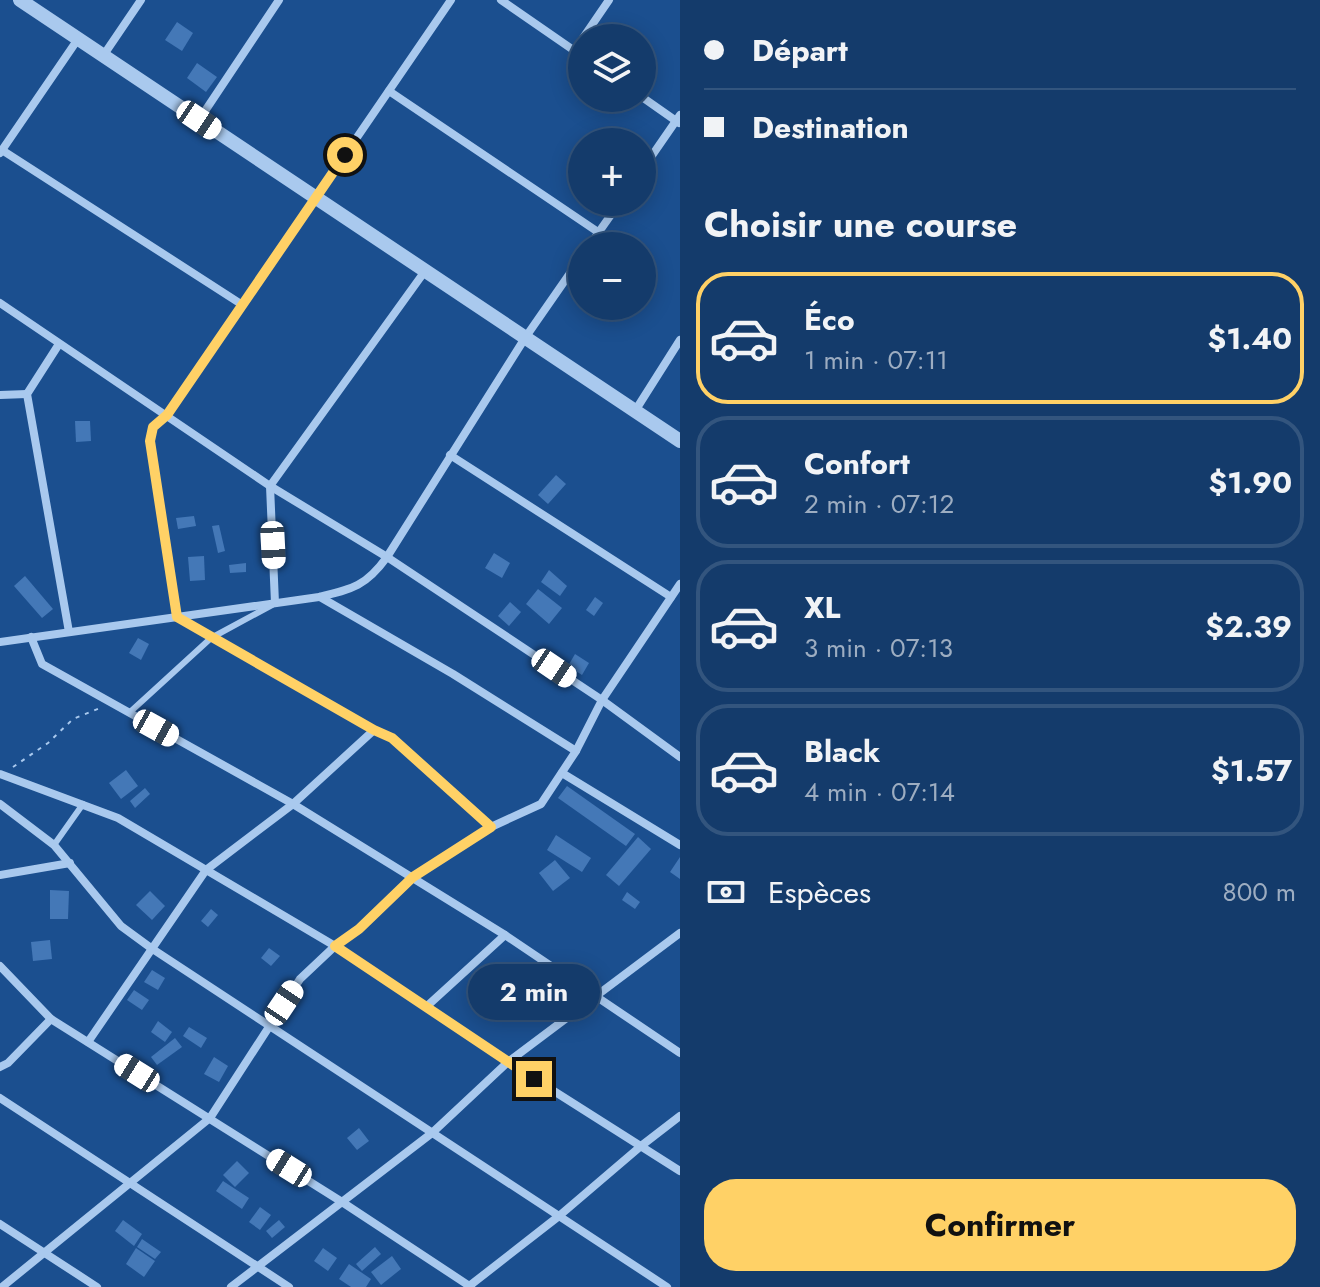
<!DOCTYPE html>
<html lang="fr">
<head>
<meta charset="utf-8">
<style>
	:root { --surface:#143b6b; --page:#1d4271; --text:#f1f3f6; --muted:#9dadc1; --line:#33557e; --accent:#ffd166 }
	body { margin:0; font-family:Jost,sans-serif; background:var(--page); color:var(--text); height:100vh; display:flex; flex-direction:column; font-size:30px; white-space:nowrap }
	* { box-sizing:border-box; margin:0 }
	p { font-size:26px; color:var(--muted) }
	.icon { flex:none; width:44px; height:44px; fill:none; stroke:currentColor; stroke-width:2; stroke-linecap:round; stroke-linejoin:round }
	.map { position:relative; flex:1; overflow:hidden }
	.details { display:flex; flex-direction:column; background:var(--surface); width:640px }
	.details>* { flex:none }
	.banner { display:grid; align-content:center; height:176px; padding:0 24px; background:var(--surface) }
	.controls { position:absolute; left:568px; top:24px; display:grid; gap:16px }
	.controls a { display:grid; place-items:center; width:88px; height:88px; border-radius:50%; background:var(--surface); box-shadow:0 4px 20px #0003,0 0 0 2px var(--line); font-size:40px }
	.end { position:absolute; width:36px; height:36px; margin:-18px; border:10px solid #ffd166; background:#111; box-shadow:0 0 0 4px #111 }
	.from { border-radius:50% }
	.bubble { position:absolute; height:56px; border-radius:28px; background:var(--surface); box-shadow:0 4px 20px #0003,0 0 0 2px var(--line); font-size:26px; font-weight:700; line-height:56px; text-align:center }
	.car { position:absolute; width:24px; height:48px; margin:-24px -12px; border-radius:10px; box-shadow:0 0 6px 2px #0007; background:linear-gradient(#fff 24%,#345 0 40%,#fff 0 76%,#345 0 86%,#fff 0) }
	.banner b { display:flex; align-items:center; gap:28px; height:76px; font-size:30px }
	.banner b+b { border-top:2px solid var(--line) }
	.banner i { width:20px; height:20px; background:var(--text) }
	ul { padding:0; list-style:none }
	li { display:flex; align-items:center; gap:24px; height:132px; margin:0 16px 12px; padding:0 8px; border:4px solid var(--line); border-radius:32px }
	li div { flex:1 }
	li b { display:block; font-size:30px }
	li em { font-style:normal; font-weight:700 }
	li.selected { border-color:var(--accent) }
	li>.icon { width:72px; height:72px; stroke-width:1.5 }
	h2 { padding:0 24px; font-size:36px; line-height:96px }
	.pay { display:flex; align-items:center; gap:20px; height:88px; padding:0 24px; font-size:30px }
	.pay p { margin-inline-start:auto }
	.cta { display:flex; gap:16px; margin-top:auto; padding:16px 24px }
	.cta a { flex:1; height:92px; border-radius:32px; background:var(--accent); color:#111; font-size:32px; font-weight:700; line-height:92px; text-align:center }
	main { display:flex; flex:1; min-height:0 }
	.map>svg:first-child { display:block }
	.building { fill:#4478b7 }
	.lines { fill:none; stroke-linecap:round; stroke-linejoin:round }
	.path { stroke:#a9c9ee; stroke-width:2; stroke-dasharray:4 6; stroke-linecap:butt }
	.service { stroke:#a9c9ee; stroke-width:6 }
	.minor { stroke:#a9c9ee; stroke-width:8 }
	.tertiary { stroke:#a9c9ee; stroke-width:14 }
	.route { stroke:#ffd166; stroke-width:10 }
</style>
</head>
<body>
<main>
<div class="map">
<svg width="680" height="1287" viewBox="0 0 680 1287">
	<rect width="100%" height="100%" fill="#1b4f8f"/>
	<g class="building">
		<polygon points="177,22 193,33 182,51 165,40"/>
		<polygon points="197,63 217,77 206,92 187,78"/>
		<polygon points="75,421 90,421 91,441 76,442"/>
		<polygon points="556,475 566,484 548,504 538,495"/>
		<polygon points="194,516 196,526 178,529 176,518"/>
		<polygon points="219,525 225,551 218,553 212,526"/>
		<polygon points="494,553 510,563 502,578 485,568"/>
		<polygon points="204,556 205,580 190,581 188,557"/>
		<polygon points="246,563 246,572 230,573 229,565"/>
		<polygon points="549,570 567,586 560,596 541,582"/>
		<polygon points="25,576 53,609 42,618 14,586"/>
		<polygon points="538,589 562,608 549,624 526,604"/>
		<polygon points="595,597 603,603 594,616 586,610"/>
		<polygon points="510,602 521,612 509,626 498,616"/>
		<polygon points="138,638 149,644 141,660 129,653"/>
		<polygon points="575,654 589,663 582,675 568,666"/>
		<polygon points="126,770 138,786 121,799 109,783"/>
		<polygon points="567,786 635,834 626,846 558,798"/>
		<polygon points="145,788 150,794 135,808 130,801"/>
		<polygon points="556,835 591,858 582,872 547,850"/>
		<polygon points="638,837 651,849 619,886 606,875"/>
		<polygon points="680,857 680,879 670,872"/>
		<polygon points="555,860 570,878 553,891 539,873"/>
		<polygon points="50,890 69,891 68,919 50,919"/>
		<polygon points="150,891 165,906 152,920 136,905"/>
		<polygon points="627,892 640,902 635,909 622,900"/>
		<polygon points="211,909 218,915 208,927 201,921"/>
		<polygon points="50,940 52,959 33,961 31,942"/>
		<polygon points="269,948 280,956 271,966 261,958"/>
		<polygon points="152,970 165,978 158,990 144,982"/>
		<polygon points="134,990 149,1000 142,1010 127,1000"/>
		<polygon points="158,1021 172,1032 165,1042 151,1032"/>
		<polygon points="189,1027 207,1038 201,1048 183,1036"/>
		<polygon points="175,1038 182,1047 157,1065 151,1057"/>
		<polygon points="214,1057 228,1066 219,1082 204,1074"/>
		<polygon points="359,1128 369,1141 357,1150 347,1138"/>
		<polygon points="237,1161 249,1173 235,1187 223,1175"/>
		<polygon points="223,1181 249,1198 242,1209 216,1191"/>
		<polygon points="260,1207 271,1215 260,1230 249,1222"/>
		<polygon points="123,1220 142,1234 134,1246 115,1231"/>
		<polygon points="279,1220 285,1227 272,1238 266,1231"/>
		<polygon points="142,1239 161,1252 155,1259 137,1247"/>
		<polygon points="375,1247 381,1254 362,1271 356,1264"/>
		<polygon points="136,1248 155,1261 144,1277 126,1264"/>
		<polygon points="323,1248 337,1258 328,1271 314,1261"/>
		<polygon points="392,1256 401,1269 381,1285 371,1272"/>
		<polygon points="349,1264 371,1279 366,1287 351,1287 339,1279"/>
	</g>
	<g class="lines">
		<polyline class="path" points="13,767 48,743 73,719 100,708"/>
		<g class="service">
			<polyline points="129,713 211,638 272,605"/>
			<polyline points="54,845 83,804"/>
		</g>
		<g class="minor">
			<polyline points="451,0 167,415 153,427 150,441 177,617 374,730 392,738 491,827"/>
			<polyline points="501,0 582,56"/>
			<polyline points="583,38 609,0"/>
			<polyline points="103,56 141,0"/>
			<polyline points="389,91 598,232"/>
			<polyline points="642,97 679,123"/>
			<polyline points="199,120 279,0"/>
			<polyline points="2,150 241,304"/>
			<polyline points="0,153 78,39"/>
			<polyline points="642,170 680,115"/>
			<polyline points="589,246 620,202"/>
			<polyline points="0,303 270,486 387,557 602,700 680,757"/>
			<polyline points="59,344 27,394 69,632"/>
			<polyline points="0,395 27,394"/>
			<polyline points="635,411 680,340"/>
			<polyline points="450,455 671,597"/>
			<polyline points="320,597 453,674 576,751"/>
			<polyline points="275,603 270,486 425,271"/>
			<polyline points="31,637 42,664 293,804 505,935 680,1053"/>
			<path d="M0 642 319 597C353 589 366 586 387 557L525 338 582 256"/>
			<polyline points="562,773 680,845"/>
			<polyline points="0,774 118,818 335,946 508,1062 680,1171"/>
			<polyline points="0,804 54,845 121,926 151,948 667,1287"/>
			<polyline points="0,875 70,863"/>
			<polyline points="0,966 51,1019 342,1202 471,1287"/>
			<polyline points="426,1007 505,935"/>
			<polyline points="88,1042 206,870 293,804 374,730"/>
			<polyline points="0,1067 8,1063 51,1019"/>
			<polyline points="0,1098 289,1287"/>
			<polyline points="0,1224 97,1287"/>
			<polyline points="2,1287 210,1118 300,979 335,946 359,929 413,877 491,827 541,804 576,751 602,700 680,584"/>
			<polyline points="231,1287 432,1133 508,1062 680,933"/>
			<polyline points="468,1287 559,1216 641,1146 680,1116"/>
		</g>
		<polyline class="tertiary" points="20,0 680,441"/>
	</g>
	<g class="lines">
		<polyline class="route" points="345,155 167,415 153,427 150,441 177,617 374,730 392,738 491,827 413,877 359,929 335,946 534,1079"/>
	</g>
</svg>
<div class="controls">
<a><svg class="icon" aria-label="layers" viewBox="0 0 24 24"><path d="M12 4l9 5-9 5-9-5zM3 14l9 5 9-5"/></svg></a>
<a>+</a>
<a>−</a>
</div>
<i class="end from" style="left:345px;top:155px"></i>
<i class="end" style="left:534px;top:1079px"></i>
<div class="bubble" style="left:468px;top:964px;width:132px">2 min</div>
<i class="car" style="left:199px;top:120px;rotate:124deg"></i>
<i class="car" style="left:273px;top:545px;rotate:177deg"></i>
<i class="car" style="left:554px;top:668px;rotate:124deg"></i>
<i class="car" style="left:156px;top:728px;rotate:119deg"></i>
<i class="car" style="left:284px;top:1003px;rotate:34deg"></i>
<i class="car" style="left:137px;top:1073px;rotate:302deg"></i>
<i class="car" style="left:289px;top:1168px;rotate:302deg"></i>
</div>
<section class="details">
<div class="banner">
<b><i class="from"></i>Départ</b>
<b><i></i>Destination</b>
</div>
<h2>Choisir une course</h2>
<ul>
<li class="selected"><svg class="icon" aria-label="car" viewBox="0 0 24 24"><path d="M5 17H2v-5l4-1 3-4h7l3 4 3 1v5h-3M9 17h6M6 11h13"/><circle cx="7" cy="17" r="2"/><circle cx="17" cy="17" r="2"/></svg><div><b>Éco</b><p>1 min · 07:11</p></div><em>$1.40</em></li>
<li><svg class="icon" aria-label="car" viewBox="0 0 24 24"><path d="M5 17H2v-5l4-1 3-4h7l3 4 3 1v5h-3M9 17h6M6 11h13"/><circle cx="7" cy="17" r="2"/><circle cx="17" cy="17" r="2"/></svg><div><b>Confort</b><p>2 min · 07:12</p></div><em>$1.90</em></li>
<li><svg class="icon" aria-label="car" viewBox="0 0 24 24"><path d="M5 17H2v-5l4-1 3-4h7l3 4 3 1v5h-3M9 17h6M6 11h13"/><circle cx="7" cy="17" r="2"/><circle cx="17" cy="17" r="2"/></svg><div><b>XL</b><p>3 min · 07:13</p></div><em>$2.39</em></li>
<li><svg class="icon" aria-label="car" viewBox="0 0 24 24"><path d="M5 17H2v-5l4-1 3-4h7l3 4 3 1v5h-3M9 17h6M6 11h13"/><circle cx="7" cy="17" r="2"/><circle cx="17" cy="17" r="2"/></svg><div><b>Black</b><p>4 min · 07:14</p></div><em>$1.57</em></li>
</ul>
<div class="pay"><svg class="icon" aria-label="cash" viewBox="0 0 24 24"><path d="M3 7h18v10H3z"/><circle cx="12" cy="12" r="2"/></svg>Espèces<p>800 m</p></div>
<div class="cta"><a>Confirmer</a></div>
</section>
</main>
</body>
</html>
